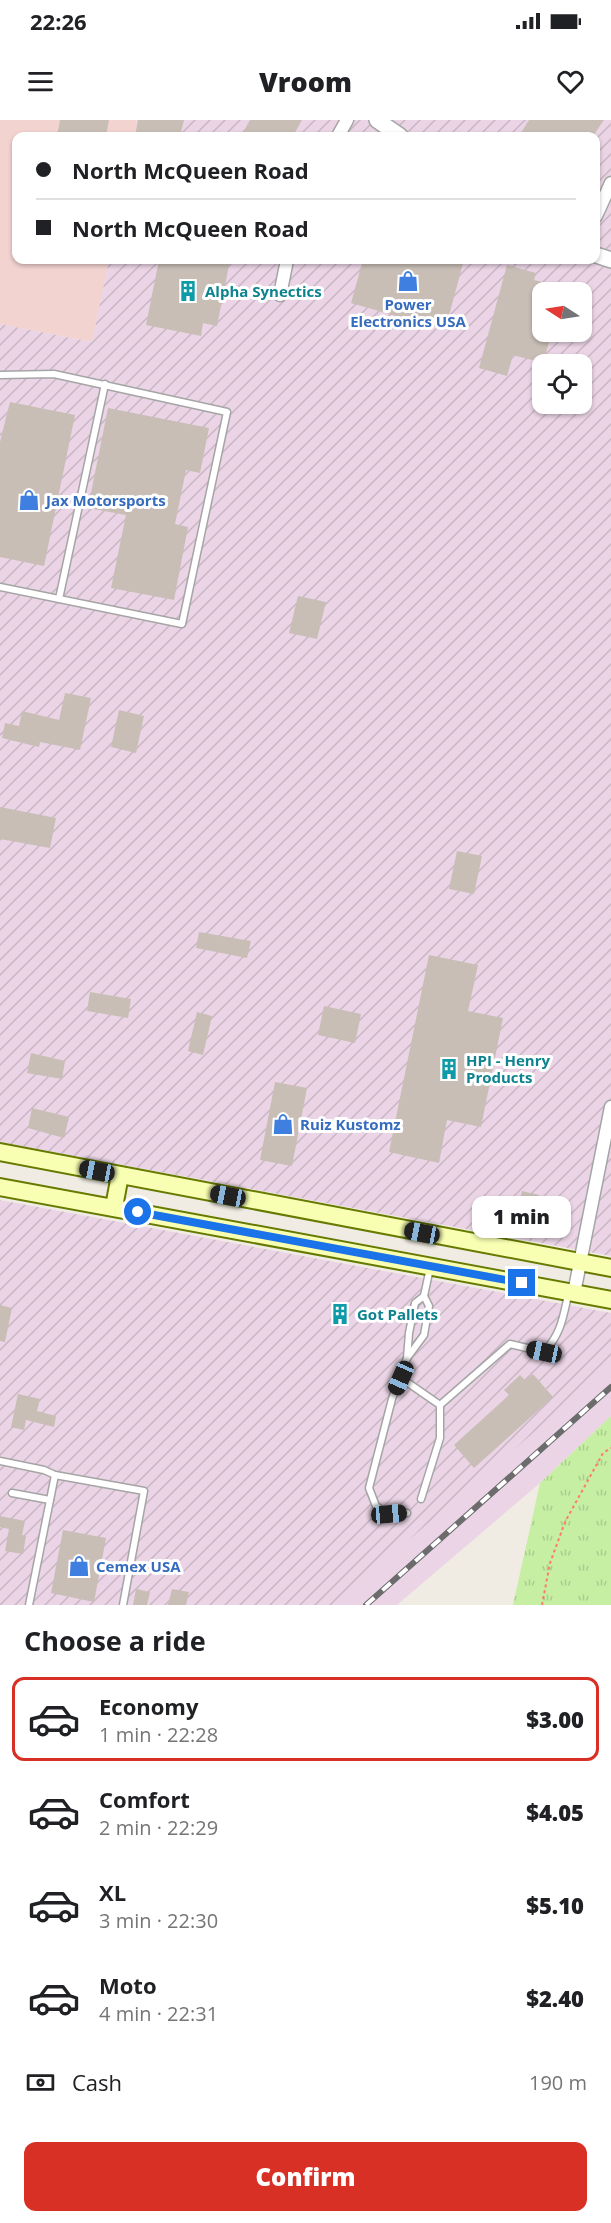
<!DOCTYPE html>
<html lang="en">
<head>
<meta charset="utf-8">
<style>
	:root { --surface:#fff; --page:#f2f2f2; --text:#202124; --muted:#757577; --line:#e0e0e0; --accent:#d93025 }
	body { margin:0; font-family:"Open Sans",sans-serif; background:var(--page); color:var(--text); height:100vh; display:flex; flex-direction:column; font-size:22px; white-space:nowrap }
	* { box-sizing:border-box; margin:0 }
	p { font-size:20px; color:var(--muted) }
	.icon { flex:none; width:33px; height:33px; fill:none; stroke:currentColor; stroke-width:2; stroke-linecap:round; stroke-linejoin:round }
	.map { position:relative; height:1485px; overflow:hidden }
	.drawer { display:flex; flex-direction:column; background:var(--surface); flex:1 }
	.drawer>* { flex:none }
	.banner { position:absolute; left:12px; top:12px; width:588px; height:132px; border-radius:12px; box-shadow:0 2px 4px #0004; display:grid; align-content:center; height:132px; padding:0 24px; background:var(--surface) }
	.needle { width:39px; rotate:282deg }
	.tools { position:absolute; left:532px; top:162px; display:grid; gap:12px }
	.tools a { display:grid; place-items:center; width:60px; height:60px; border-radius:12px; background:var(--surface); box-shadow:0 2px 4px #0004; font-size:30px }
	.end { position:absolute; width:27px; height:27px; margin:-14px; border:8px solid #1a73e8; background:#fff; box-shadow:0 0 0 3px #fff }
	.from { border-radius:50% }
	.bubble { position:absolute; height:42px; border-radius:12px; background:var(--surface); box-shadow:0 2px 4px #0004; font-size:20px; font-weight:800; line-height:42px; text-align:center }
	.car { position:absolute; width:18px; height:36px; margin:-18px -9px; border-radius:8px; box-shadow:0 0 4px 2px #0007; background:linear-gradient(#222 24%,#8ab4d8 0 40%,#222 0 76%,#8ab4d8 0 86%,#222 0) }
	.banner b { display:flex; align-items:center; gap:21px; height:57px; font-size:22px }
	.banner b+b { border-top:2px solid var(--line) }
	.banner i { width:15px; height:15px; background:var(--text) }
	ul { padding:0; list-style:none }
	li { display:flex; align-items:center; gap:18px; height:84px; margin:0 12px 9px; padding:0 12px; border:3px solid transparent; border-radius:12px }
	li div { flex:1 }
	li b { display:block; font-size:22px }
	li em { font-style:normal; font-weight:800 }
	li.current { border-color:var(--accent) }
	li>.icon { width:54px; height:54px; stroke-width:1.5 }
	h2 { padding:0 24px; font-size:27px; line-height:72px }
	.pay { display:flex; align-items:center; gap:15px; height:66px; padding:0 24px; font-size:22px }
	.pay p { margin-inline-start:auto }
	.cta { display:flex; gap:12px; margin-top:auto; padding:12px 24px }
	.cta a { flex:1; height:69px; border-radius:12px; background:var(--accent); color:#fff; font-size:24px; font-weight:800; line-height:69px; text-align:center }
	.status { display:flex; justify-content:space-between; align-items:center; height:42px; padding:0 30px; background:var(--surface); direction:ltr }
	.status svg { height:16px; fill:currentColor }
	header { display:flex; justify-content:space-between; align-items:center; height:78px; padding:0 24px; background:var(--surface); font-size:27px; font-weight:800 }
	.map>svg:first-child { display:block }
	.commercial { fill:#f2d3d0 }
	.industrial { fill:url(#industrial-furrows); fill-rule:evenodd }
	.railway { fill:#ead4e5 }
	.grass { fill:url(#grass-tufts) }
	.building { fill:#c8beb6 }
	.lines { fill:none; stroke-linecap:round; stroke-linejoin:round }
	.service-casing { stroke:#a5a5a5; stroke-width:9 }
	.minor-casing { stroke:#a5a5a5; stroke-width:15 }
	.tertiary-casing { stroke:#a5a5a5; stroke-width:18 }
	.secondary-casing { stroke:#677a00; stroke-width:20 }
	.path { stroke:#ff7b65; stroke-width:2; stroke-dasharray:3 3; stroke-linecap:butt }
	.service { stroke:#fff; stroke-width:6 }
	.minor { stroke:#fff; stroke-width:12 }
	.tertiary { stroke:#fff; stroke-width:15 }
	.secondary { stroke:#f8ffb2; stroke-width:16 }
	.rail-casing { stroke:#6c6c6c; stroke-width:6 }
	.rail { stroke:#fff; stroke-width:4; stroke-dasharray:11; stroke-linecap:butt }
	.route { stroke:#1a73e8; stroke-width:8 }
	.labels { text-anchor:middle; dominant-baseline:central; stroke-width:6; stroke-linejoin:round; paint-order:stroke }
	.culture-label { font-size:15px; font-weight:bold; fill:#0d838f; stroke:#fff; text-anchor:start }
	.shop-label { font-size:15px; font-weight:bold; fill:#366cbe; stroke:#fff; text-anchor:start }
</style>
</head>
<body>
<div class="status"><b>22:26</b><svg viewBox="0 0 49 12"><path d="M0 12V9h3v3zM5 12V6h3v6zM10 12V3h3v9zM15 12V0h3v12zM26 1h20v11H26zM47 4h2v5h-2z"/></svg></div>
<header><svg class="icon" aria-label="menu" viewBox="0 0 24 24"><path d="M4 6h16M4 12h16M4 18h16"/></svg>Vroom<svg class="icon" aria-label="heart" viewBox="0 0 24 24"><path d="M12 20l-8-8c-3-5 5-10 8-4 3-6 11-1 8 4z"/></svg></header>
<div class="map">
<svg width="611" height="1485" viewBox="0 0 611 1485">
	<defs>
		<pattern id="industrial-furrows" width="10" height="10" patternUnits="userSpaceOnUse" patternTransform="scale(1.5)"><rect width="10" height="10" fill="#ead4e5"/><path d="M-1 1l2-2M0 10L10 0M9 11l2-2" fill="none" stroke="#c8b6c4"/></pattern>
		<pattern id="grass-tufts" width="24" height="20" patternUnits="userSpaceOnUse" patternTransform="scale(1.5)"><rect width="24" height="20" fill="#c6efa4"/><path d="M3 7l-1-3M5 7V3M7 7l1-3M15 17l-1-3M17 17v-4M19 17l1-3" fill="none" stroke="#aacc8d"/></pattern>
	</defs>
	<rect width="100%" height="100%" fill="#f0ece3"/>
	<polygon class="commercial" points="0,0 137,0 134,16 16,16 16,140 109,140 92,222 0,204"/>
	<g class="industrial">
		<path d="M137 0H611V1136L0 1022V204L92 222 109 140H596V16H134ZM543 172H582V212H543ZM543 244H582V284H543Z"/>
		<polygon points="0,1080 611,1193 611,1247 335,1485 0,1485"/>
	</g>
	<polygon class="railway" points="611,1246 611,1296 540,1363 397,1485 333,1485"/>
	<polygon class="grass" points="611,1296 611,1485 513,1485 540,1363"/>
	<g class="building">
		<polygon points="60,0 109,0 106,16 57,16"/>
		<polygon points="138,0 184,0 180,16 135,16"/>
		<polygon points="250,0 302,0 293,16 241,16"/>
		<polygon points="529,0 604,0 593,16 519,16"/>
		<polygon points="159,140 230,140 217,206 203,203 201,216 146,205"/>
		<polygon points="363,140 464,140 445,210 351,183"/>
		<polygon points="507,145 536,153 534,160 568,169 567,172 543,172 543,212 552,212 543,243 513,235 507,256 479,248"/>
		<polygon points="10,282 75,295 44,446 0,437 0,322"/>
		<polygon points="108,288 209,308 200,353 186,350 175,404 188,407 174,480 111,468 126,395 88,388"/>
		<polygon points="298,476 326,482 317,519 289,513"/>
		<polygon points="65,573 91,578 80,630 40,622 39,627 2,618 5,603 19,606 22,591 59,600"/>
		<polygon points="119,590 144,596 136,633 111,627"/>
		<polygon points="0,687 56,698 50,728 0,719"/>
		<polygon points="457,731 482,736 474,774 449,769"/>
		<polygon points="199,812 251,821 247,838 196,828"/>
		<polygon points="429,835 478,845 468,891 503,898 481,1007 447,1000 439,1043 389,1032"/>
		<polygon points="90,872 131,879 128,898 87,891"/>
		<polygon points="324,886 361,894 355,923 318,915"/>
		<polygon points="197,892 212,896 203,935 188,931"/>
		<polygon points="31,933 65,941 62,959 27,953"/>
		<polygon points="275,962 307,968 292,1046 260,1040"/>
		<polygon points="32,988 69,997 64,1018 28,1008"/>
		<polygon points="522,1071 539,1075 533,1101 516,1097"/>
		<polygon points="337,1182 348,1185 344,1204 333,1202"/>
		<polygon points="0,1185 12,1188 5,1222 0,1221"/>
		<polygon points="533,1254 553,1277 474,1348 454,1325 509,1275 504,1270 520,1255 525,1260"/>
		<polygon points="18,1274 40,1279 37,1291 56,1296 54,1307 26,1300 24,1310 11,1307"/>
		<polygon points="0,1396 25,1401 22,1415 26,1416 23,1434 5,1431 9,1409 0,1407"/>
		<polygon points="63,1410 106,1418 94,1482 51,1473"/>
		<polygon points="136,1469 150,1472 147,1485 133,1485"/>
		<polygon points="172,1469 189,1472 186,1485 168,1485"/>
	</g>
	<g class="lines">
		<defs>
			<g id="service">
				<polyline points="0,255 54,254 227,292 182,504 0,467"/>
				<polyline points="59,479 105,264"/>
				<polyline points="407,1238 424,1215 429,1186 424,1176"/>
				<polyline points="401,1258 440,1285 440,1318 421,1379"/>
				<path d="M440 1285 510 1224 544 1232C561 1214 563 1198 568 1175"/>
				<polyline points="0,1341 44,1350 55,1355"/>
				<polyline points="12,1373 50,1380"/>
				<polyline points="407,1393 389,1394 376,1386 369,1368 392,1279 407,1238 409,1213 415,1183 424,1176 430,1148"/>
				<polyline points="29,1485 55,1355 144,1371 123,1485"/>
			</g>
			<g id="minor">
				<polyline points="338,16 347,0"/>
				<polyline points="596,96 611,63"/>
				<polyline points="280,175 287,140"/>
				<polyline points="574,1173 611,987"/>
			</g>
			<g id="tertiary">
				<polyline points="377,0 400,16"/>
				<polyline points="596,135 611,140"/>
			</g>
			<g id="secondary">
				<polyline points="0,1032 611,1148"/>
				<polyline points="0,1067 611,1180"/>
				<polyline points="114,1087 120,1055"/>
			</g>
		</defs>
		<use href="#service" class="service-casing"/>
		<use href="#minor" class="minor-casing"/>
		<use href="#tertiary" class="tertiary-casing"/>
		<use href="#secondary" class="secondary-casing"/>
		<polyline class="path" points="542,1485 550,1443 565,1402 603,1333 611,1328"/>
		<use href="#service" class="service"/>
		<use href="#minor" class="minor"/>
		<use href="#tertiary" class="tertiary"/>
		<use href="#secondary" class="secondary"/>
		<defs>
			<polyline id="rail" points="366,1485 611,1267"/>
		</defs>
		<use href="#rail" class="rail-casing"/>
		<use href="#rail" class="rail"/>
	</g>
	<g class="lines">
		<polyline class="route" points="138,1092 522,1163"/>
	</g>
	<defs>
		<symbol id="shop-bare" viewBox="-9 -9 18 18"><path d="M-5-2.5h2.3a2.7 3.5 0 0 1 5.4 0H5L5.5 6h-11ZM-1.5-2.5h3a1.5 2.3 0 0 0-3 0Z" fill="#3f7fe0" stroke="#fff" stroke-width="2.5" paint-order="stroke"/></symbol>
		<symbol id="building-bare" viewBox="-9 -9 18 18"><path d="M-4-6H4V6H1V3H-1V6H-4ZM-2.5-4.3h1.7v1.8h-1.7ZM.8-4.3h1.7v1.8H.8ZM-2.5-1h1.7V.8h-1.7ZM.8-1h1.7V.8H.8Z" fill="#0f9aa8" stroke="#fff" stroke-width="2.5" paint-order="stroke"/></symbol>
	</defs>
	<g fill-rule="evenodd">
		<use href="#shop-bare" x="393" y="146" width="30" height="30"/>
		<use href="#building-bare" x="173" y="156" width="30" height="30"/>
		<use href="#shop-bare" x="14" y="365" width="30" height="30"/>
		<use href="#building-bare" x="434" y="934" width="30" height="30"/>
		<use href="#shop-bare" x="268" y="989" width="30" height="30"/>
		<use href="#building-bare" x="325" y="1179" width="30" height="30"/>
		<use href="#shop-bare" x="64" y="1431" width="30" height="30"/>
	</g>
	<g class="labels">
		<g class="culture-label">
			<text x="205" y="171">Alpha Synectics</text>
			<text x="466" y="940">HPI - Henry<tspan x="466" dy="17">Products</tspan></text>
			<text x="357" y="1194">Got Pallets</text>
		</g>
		<g class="shop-label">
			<text x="408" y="184" text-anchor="middle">Power<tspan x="408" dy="17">Electronics USA</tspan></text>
			<text x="46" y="380">Jax Motorsports</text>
			<text x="300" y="1004">Ruiz Kustomz</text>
			<text x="96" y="1446">Cemex USA</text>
		</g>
	</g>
</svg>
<div class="tools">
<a><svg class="needle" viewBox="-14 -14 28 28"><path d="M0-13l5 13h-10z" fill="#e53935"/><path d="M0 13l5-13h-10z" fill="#757577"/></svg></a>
<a><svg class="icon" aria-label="locate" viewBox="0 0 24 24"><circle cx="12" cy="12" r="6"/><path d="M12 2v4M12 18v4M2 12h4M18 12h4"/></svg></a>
</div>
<i class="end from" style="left:138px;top:1092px"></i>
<i class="end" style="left:522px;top:1163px"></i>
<div class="bubble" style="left:472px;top:1076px;width:99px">1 min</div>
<i class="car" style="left:97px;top:1051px;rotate:281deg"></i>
<i class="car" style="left:228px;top:1076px;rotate:281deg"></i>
<i class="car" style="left:422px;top:1113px;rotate:281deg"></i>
<i class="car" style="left:544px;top:1232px;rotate:282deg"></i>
<i class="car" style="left:401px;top:1258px;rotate:204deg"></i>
<i class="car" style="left:389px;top:1394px;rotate:85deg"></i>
<div class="banner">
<b><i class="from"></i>North McQueen Road</b>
<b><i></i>North McQueen Road</b>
</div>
</div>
<section class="drawer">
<h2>Choose a ride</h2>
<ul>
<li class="current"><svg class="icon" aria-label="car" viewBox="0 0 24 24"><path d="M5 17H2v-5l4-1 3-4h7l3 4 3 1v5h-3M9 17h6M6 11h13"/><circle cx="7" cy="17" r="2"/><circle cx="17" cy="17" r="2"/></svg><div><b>Economy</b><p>1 min · 22:28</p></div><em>$3.00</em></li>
<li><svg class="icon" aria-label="car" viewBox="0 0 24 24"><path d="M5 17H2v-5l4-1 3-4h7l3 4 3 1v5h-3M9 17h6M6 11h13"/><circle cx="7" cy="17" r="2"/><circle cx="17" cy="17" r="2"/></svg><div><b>Comfort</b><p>2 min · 22:29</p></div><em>$4.05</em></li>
<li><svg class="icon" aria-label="car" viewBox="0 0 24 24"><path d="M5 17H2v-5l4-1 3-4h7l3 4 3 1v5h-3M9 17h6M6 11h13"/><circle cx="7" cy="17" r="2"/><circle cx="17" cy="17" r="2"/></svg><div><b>XL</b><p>3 min · 22:30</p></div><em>$5.10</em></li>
<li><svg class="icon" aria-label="car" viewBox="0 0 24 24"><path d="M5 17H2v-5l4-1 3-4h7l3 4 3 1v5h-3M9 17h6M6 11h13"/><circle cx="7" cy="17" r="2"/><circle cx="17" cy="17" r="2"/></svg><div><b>Moto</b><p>4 min · 22:31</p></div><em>$2.40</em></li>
</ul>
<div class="pay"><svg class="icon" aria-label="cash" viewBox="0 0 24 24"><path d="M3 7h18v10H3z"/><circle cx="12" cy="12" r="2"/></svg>Cash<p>190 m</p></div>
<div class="cta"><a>Confirm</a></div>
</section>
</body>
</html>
